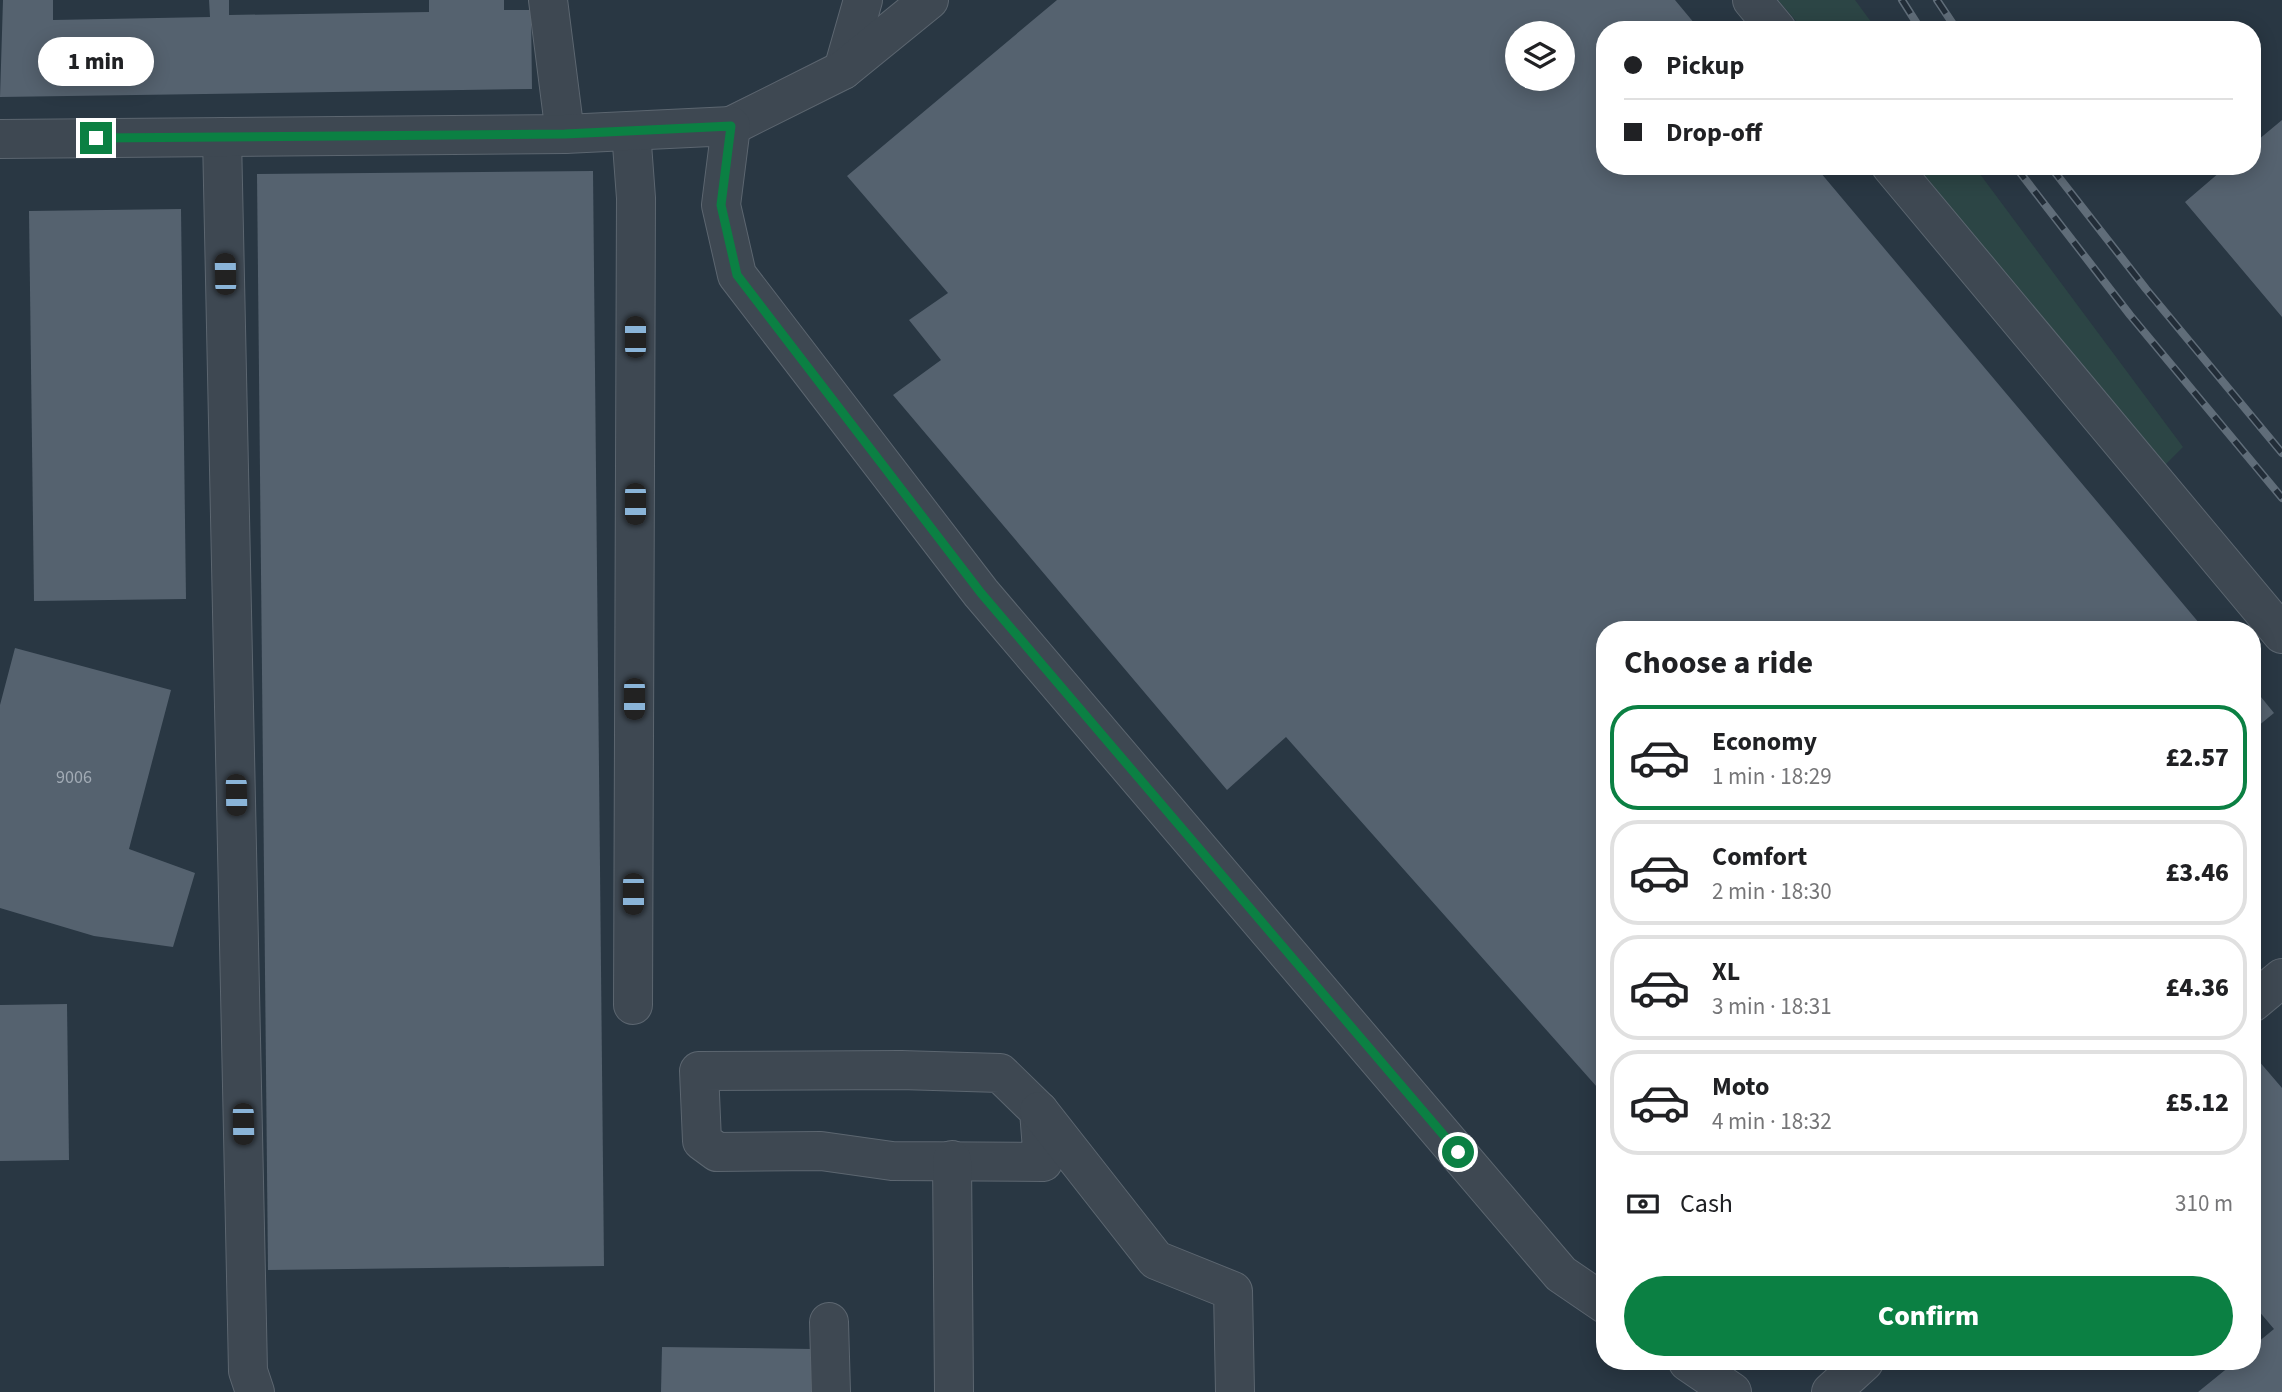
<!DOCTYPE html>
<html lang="en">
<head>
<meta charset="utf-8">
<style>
	:root { --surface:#fff; --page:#f2f2f2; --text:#202124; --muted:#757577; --line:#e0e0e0; --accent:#0b8043 }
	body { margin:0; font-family:"Source Sans 3",sans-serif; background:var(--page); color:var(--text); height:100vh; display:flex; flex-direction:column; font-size:26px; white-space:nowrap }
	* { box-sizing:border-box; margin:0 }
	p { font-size:23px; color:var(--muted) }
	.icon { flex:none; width:38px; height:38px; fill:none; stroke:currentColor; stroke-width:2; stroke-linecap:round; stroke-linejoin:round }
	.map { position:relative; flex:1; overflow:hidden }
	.panel { position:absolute; left:1596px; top:621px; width:665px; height:749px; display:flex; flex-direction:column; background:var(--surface); border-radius:28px; box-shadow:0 4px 18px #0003 }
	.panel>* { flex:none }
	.banner { position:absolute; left:1596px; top:21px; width:665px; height:154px; border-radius:28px; box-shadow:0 4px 18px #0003; display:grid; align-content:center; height:154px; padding:0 28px; background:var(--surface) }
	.controls { position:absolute; left:1505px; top:21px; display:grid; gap:14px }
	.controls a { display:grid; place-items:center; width:70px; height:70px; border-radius:50%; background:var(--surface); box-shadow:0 4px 18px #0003; font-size:35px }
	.end { position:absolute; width:32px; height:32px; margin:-16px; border:9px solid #0b8043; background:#fff; box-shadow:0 0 0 4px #fff }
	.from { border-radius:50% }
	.bubble { position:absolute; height:49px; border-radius:24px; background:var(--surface); box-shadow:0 4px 18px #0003; font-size:23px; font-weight:800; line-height:49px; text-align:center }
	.car { position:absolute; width:21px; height:42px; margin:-21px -10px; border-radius:9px; box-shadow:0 0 5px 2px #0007; background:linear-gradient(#222 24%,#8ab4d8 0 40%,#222 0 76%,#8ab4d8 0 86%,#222 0) }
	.banner b { display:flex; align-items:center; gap:24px; height:66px; font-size:26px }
	.banner b+b { border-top:2px solid var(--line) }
	.banner i { width:18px; height:18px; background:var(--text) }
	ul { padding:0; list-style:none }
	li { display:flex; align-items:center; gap:21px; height:105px; margin:0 14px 10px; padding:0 14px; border:4px solid var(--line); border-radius:28px }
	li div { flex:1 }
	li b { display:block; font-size:26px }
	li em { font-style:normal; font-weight:800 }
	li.active { border-color:var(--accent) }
	li>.icon { width:63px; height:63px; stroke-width:1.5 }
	h2 { padding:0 28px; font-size:32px; line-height:84px }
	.pay { display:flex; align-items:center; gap:18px; height:77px; padding:0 28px; font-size:26px }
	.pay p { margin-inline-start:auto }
	.cta { display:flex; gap:14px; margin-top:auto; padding:14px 28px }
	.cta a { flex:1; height:80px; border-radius:42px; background:var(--accent); color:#fff; font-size:28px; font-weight:800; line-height:80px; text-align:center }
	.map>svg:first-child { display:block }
	.green { fill:#2c4545 }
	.building { fill:#55626f; fill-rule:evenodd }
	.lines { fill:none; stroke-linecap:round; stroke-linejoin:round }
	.minor-casing { stroke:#5c6670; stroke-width:40 }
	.minor { stroke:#3e4852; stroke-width:38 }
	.rail-casing { stroke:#606d79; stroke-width:8 }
	.rail { stroke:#222d38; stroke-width:5; stroke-dasharray:16; stroke-linecap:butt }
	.route { stroke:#0b8043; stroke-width:9 }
	.labels { text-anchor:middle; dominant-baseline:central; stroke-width:7; stroke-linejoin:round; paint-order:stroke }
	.number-label { font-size:18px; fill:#a2abb5 }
</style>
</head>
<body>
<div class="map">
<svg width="2282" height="1392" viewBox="0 0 2282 1392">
	<rect width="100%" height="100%" fill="#293743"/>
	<g class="green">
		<polygon points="1778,0 1855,0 1877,30 1804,30"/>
		<polygon points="1917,166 1974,166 2183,447 2163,467"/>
	</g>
	<g class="building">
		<polygon points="3,0 53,0 53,20 210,17 209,0 229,0 229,15 429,12 429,0 504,0 504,10 531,10 532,89 0,97"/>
		<path d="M1057 0H1675L1700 30H1605V166H1815L2205 630H1605V1096L1286 737 1227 790 893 395 941 360 909 320 948 293 847 176ZM1517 33H1563V79H1517Z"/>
		<polygon points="2282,120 2282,317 2185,202 2227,166 2252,166 2252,145"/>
		<polygon points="593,171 604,1266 268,1270 257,174"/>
		<polygon points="181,209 186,599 34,601 29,211"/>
		<polygon points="15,648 171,690 129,849 195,873 173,947 94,936 0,908 0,705"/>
		<polygon points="2252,686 2274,713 2252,731"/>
		<polygon points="67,1004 69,1160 0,1161 0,1005"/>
		<polygon points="2252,1053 2282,1088 2282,1392 2198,1392 2235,1362 2252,1362 2252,1347 2274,1329 2252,1303"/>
		<polygon points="662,1347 812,1349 812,1392 661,1392"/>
	</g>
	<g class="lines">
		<defs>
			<g id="minor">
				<polyline points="548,0 565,134"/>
				<polyline points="1752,0 1777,30"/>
				<polyline points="843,70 863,0"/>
				<polyline points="731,126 843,70 929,0"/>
				<polyline points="631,131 636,198 633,1005"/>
				<polyline points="222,137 248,1371 255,1392"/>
				<polyline points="0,139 565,134 731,126 721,205 737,275 981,593 1561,1274 1605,1304"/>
				<polyline points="1891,166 2282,634"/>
				<polyline points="2252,1003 2282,978"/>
				<polygon points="901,1070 1000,1073 1039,1111 1043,1162 892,1161 821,1151 717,1152 702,1141 699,1071"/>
				<polyline points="1039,1111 1156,1260 1233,1291 1235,1392"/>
				<polyline points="952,1160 954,1392"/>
				<polyline points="829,1322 831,1392"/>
				<polyline points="1688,1362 1732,1392"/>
				<polyline points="1831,1392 1864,1362"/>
			</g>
		</defs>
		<use href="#minor" class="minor-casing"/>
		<use href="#minor" class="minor"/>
		<defs>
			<g id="rail">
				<polyline points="1902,0 1921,30"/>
				<polyline points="1937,0 1957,30"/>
				<polyline points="2015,166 2130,315 2282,498"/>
				<polyline points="2050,166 2146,289 2282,453"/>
			</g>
		</defs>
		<use href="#rail" class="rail-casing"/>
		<use href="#rail" class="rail"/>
	</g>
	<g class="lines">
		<polyline class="route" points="96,138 565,134 731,126 721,205 737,275 981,593 1458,1152"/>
	</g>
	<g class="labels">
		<g class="number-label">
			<text x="74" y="777">9006</text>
		</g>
	</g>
</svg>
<div class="controls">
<a><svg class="icon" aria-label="layers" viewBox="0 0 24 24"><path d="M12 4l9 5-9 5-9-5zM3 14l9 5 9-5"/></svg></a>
</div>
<i class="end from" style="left:1458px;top:1152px"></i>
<i class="end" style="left:96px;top:138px"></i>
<div class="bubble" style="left:38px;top:37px;width:116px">1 min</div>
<i class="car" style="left:225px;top:274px;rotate:359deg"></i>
<i class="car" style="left:635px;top:337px;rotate:0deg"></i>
<i class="car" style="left:635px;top:504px;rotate:180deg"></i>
<i class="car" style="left:634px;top:699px;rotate:180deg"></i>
<i class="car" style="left:236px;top:795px;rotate:179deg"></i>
<i class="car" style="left:633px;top:894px;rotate:180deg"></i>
<i class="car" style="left:243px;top:1124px;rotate:179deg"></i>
<div class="banner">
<b><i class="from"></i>Pickup</b>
<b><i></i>Drop-off</b>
</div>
<section class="panel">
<h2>Choose a ride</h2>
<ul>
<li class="active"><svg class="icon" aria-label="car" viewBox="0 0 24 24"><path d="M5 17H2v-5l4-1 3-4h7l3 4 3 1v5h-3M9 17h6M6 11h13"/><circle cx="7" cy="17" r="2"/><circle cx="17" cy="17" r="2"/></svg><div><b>Economy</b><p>1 min · 18:29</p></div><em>£2.57</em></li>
<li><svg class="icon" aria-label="car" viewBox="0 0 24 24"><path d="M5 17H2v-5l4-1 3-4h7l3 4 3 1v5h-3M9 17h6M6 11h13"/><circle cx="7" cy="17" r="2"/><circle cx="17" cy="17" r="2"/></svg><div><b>Comfort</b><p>2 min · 18:30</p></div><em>£3.46</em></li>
<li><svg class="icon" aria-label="car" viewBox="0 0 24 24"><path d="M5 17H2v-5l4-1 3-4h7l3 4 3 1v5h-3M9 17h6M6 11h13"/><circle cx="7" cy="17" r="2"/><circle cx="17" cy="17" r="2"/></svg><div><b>XL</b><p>3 min · 18:31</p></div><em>£4.36</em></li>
<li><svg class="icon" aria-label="car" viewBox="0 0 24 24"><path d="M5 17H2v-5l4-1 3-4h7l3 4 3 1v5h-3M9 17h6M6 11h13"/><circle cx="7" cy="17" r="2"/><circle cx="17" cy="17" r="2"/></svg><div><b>Moto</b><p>4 min · 18:32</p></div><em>£5.12</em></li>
</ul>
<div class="pay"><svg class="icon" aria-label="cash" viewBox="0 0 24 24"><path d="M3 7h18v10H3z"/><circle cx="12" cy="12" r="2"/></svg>Cash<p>310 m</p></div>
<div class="cta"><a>Confirm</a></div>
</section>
</div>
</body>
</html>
